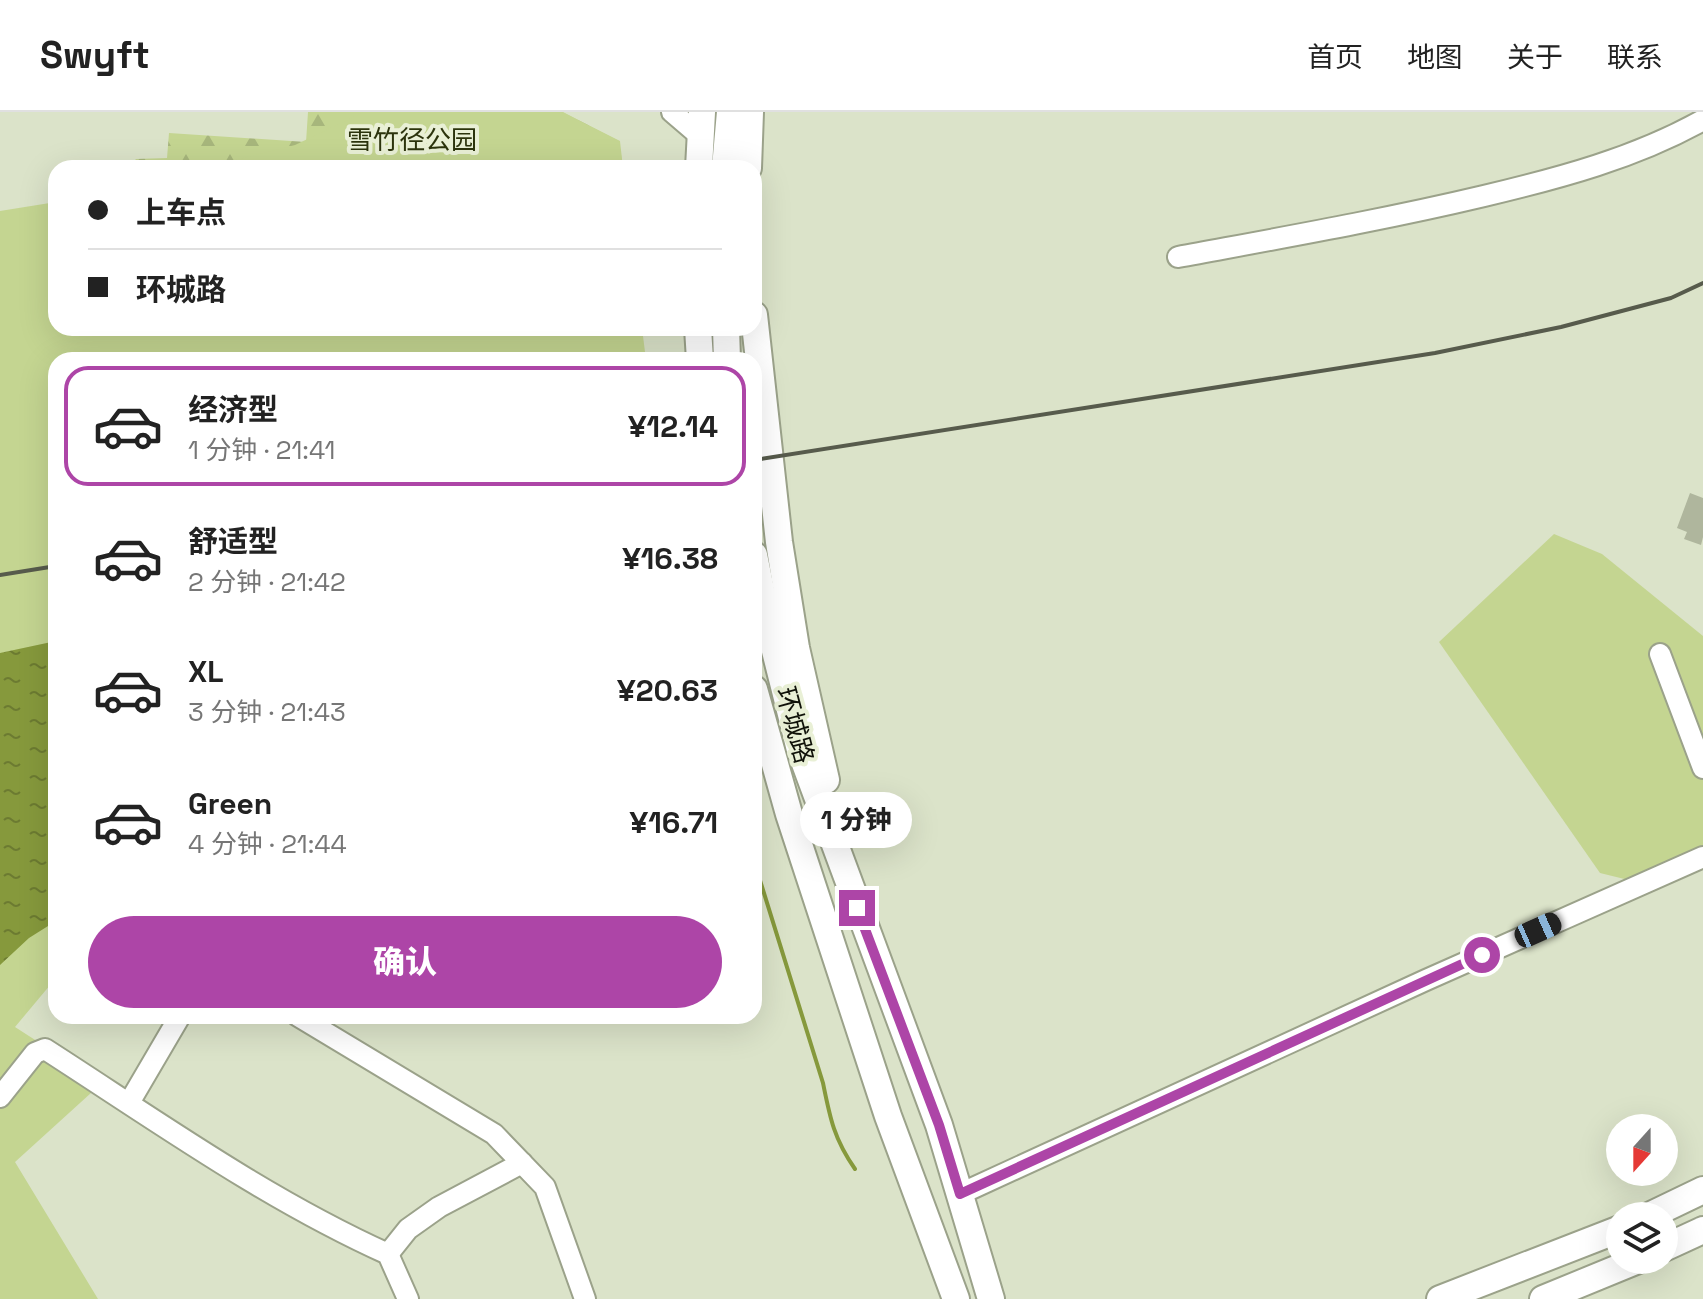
<!DOCTYPE html>
<html lang="zh">
<head>
<meta charset="utf-8">
<style>
	:root { --surface:#fff; --page:#f6f6f6; --text:#222; --muted:#767676; --line:#e0e0e0; --accent:#ad45a7 }
	body { margin:0; font-family:"Space Grotesk","Noto Sans SC",sans-serif; background:var(--page); color:var(--text); height:100vh; display:flex; flex-direction:column; font-size:30px; white-space:nowrap }
	* { box-sizing:border-box; margin:0 }
	p { font-size:26px; color:var(--muted) }
	.icon { flex:none; width:44px; height:44px; fill:none; stroke:currentColor; stroke-width:2; stroke-linecap:round; stroke-linejoin:round }
	.map { position:relative; flex:1; overflow:hidden }
	.panel { position:absolute; left:48px; top:240px; width:714px; height:672px; display:flex; flex-direction:column; background:var(--surface); border-radius:24px; box-shadow:0 8px 32px #0002 }
	.panel>* { flex:none }
	.guide { position:absolute; left:48px; top:48px; width:714px; height:176px; border-radius:24px; box-shadow:0 8px 32px #0002; display:grid; align-content:center; height:176px; padding:0 40px; background:var(--surface) }
	.needle { width:52px; rotate:201deg }
	.tools { position:absolute; left:1606px; top:1002px; display:grid; gap:16px }
	.tools a { display:grid; place-items:center; width:72px; height:72px; border-radius:50%; background:var(--surface); box-shadow:0 8px 32px #0002; font-size:40px }
	.end { position:absolute; width:36px; height:36px; margin:-18px; border:10px solid #ad45a7; background:#fff; box-shadow:0 0 0 4px #fff }
	.from { border-radius:50% }
	.bubble { position:absolute; height:56px; border-radius:28px; background:var(--surface); box-shadow:0 8px 32px #0002; font-size:26px; font-weight:800; line-height:56px; text-align:center }
	.car { position:absolute; width:24px; height:48px; margin:-24px -12px; border-radius:10px; box-shadow:0 0 6px 2px #0007; background:linear-gradient(#222 24%,#8ab4d8 0 40%,#222 0 76%,#8ab4d8 0 86%,#222 0) }
	.guide b { display:flex; align-items:center; gap:28px; height:76px; font-size:30px }
	.guide b+b { border-top:2px solid var(--line) }
	.guide i { width:20px; height:20px; background:var(--text) }
	ul { padding:14px 0 0; list-style:none }
	li { display:flex; align-items:center; gap:24px; height:120px; margin:0 16px 12px; padding:0 24px; border:4px solid transparent; border-radius:24px }
	li div { flex:1 }
	li b { display:block; font-size:30px }
	li em { font-style:normal; font-weight:800 }
	li.selected { border-color:var(--accent) }
	li>.icon { width:72px; height:72px; stroke-width:1.5 }
	.button { display:flex; gap:16px; margin-top:auto; padding:16px 40px }
	.button a { flex:1; height:92px; border-radius:48px; background:var(--accent); color:#fff; font-size:32px; font-weight:800; line-height:92px; text-align:center }
	header { display:flex; align-items:center; gap:48px; box-sizing:border-box; height:112px; padding:0 40px; background:var(--surface); border-bottom:2px solid var(--line) }
	header strong { font-size:38px }
	nav { display:flex; gap:44px; margin-inline-start:auto; font-size:28px }
	.map>svg:first-child { display:block }
	.forest { fill:url(#forest-firs) }
	.green { fill:#c4d591 }
	.water { fill:url(#water-ripples) }
	.lines { fill:none; stroke-linecap:round; stroke-linejoin:round }
	.stream { stroke:#86993c; stroke-width:4 }
	.building { fill:#afb69d }
	.minor-casing { stroke:#9ba28a; stroke-width:24 }
	.major-casing { stroke:#9ba28a; stroke-width:30 }
	.minor { stroke:#fff; stroke-width:20 }
	.major { stroke:#fff; stroke-width:26 }
	.rail { stroke:#575b4c; stroke-width:4 }
	.route { stroke:#ad45a7; stroke-width:10 }
	.labels { text-anchor:middle; dominant-baseline:central; stroke-width:8; stroke-linejoin:round; paint-order:stroke }
	.park-label { font-size:26px; fill:#2c340d; stroke:#e9f0d6 }
	.street-label { font-size:26px; fill:#101209; stroke:#e9f0d6 }
</style>
</head>
<body>
<header>
<strong>Swyft</strong>
<nav><a>首页</a><a>地图</a><a>关于</a><a>联系</a></nav>
</header>
<div class="map">
<svg width="1703" height="1187" viewBox="0 0 1703 1187">
	<defs>
		<pattern id="forest-firs" width="22" height="20" patternUnits="userSpaceOnUse" patternTransform="scale(2)"><rect width="22" height="20" fill="#c4d591"/><path d="M5 1l3.5 6h-7zM16 11l3.5 6h-7z" fill="#a7b67c"/></pattern>
		<pattern id="water-ripples" width="26" height="14" patternUnits="userSpaceOnUse" patternTransform="scale(2)"><rect width="26" height="14" fill="#86993c"/><path d="M2 4q2-2 4 0t4 0M15 11q2-2 4 0t4 0" fill="none" stroke="#6c7b31"/></pattern>
	</defs>
	<rect width="100%" height="100%" fill="#dbe3c9"/>
	<polygon class="forest" points="308,0 562,0 620,29 623,56 128,56 136,47 167,46 169,21 306,30"/>
	<g class="green">
		<polygon points="364,0 563,0 619,29 623,56 202,56 295,33"/>
		<polygon points="56,90 56,216 642,216 646,248 56,248 56,866 15,915 102,971 15,1050 98,1187 0,1187 0,99"/>
		<polygon points="1554,422 1602,442 1703,524 1703,749 1657,775 1600,761 1439,530"/>
	</g>
	<polygon class="water" points="56,529 56,809 29,826 0,853 0,541"/>
	<g class="lines">
		<path class="stream" d="M754 749 823 971C830 1006 834 1027 855 1057"/>
	</g>
	<polygon class="building" points="1690,381 1703,386 1703,425 1701,433 1684,427 1687,420 1677,416"/>
	<g class="lines">
		<defs>
			<g id="minor">
				<polyline points="672,0 700,24"/>
				<path d="M1178 145C1280 126 1383 108 1484 84 1560 66 1635 46 1703 8"/>
				<polyline points="1660,542 1703,656"/>
				<polyline points="298,904 494,1022 545,1075 585,1187"/>
				<path d="M0 985 35 941 45 937C157 1009 266 1087 388 1142L408 1187"/>
				<polyline points="129,991 180,904"/>
				<polyline points="960,1082 1426,868 1703,745"/>
				<polyline points="388,1142 408,1117 439,1095 522,1051"/>
			</g>
			<g id="major">
				<polyline points="699,56 702,0"/>
				<polyline points="725,56 730,0"/>
				<polyline points="748,56 750,0"/>
				<polyline points="754,203 779,430 796,536 826,668"/>
				<polyline points="698,216 700,248"/>
				<polyline points="726,216 727,248"/>
				<polyline points="754,443 766,503 800,638 939,1013 991,1187"/>
				<polyline points="754,577 789,702 888,1004 956,1187"/>
				<polyline points="1649,1104 1703,1078"/>
				<polyline points="1664,1136 1703,1118"/>
				<polyline points="1440,1187 1620,1117"/>
				<polyline points="1543,1187 1638,1148"/>
			</g>
		</defs>
		<use href="#minor" class="minor-casing"/>
		<use href="#major" class="major-casing"/>
		<use href="#minor" class="minor"/>
		<use href="#major" class="major"/>
		<g class="rail">
			<polyline points="754,348 1435,241 1561,215 1671,186 1703,171"/>
			<polyline points="0,463 56,454"/>
		</g>
	</g>
	<g class="lines">
		<polyline class="route" points="857,796 939,1013 960,1082 1482,843"/>
	</g>
	<g class="labels">
		<g class="park-label">
			<text x="412" y="28">雪竹径公园</text>
		</g>
		<g class="street-label">
			<text transform="translate(795 613) rotate(75)">环城路</text>
		</g>
	</g>
</svg>
<div class="tools">
<a><svg class="needle" viewBox="-14 -14 28 28"><path d="M0-13l5 13h-10z" fill="#e53935"/><path d="M0 13l5-13h-10z" fill="#767676"/></svg></a>
<a><svg class="icon" aria-label="layers" viewBox="0 0 24 24"><path d="M12 4l9 5-9 5-9-5zM3 14l9 5 9-5"/></svg></a>
</div>
<i class="end from" style="left:1482px;top:843px"></i>
<i class="end" style="left:857px;top:796px"></i>
<div class="bubble" style="left:800px;top:680px;width:112px">1 分钟</div>
<i class="car" style="left:1538px;top:818px;rotate:66deg"></i>
<div class="guide">
<b><i class="from"></i>上车点</b>
<b><i></i>环城路</b>
</div>
<section class="panel">
<ul>
<li class="selected"><svg class="icon" aria-label="car" viewBox="0 0 24 24"><path d="M5 17H2v-5l4-1 3-4h7l3 4 3 1v5h-3M9 17h6M6 11h13"/><circle cx="7" cy="17" r="2"/><circle cx="17" cy="17" r="2"/></svg><div><b>经济型</b><p>1 分钟 · 21:41</p></div><em>¥12.14</em></li>
<li><svg class="icon" aria-label="car" viewBox="0 0 24 24"><path d="M5 17H2v-5l4-1 3-4h7l3 4 3 1v5h-3M9 17h6M6 11h13"/><circle cx="7" cy="17" r="2"/><circle cx="17" cy="17" r="2"/></svg><div><b>舒适型</b><p>2 分钟 · 21:42</p></div><em>¥16.38</em></li>
<li><svg class="icon" aria-label="car" viewBox="0 0 24 24"><path d="M5 17H2v-5l4-1 3-4h7l3 4 3 1v5h-3M9 17h6M6 11h13"/><circle cx="7" cy="17" r="2"/><circle cx="17" cy="17" r="2"/></svg><div><b>XL</b><p>3 分钟 · 21:43</p></div><em>¥20.63</em></li>
<li><svg class="icon" aria-label="car" viewBox="0 0 24 24"><path d="M5 17H2v-5l4-1 3-4h7l3 4 3 1v5h-3M9 17h6M6 11h13"/><circle cx="7" cy="17" r="2"/><circle cx="17" cy="17" r="2"/></svg><div><b>Green</b><p>4 分钟 · 21:44</p></div><em>¥16.71</em></li>
</ul>
<div class="button"><a>确认</a></div>
</section>
</div>
</body>
</html>
